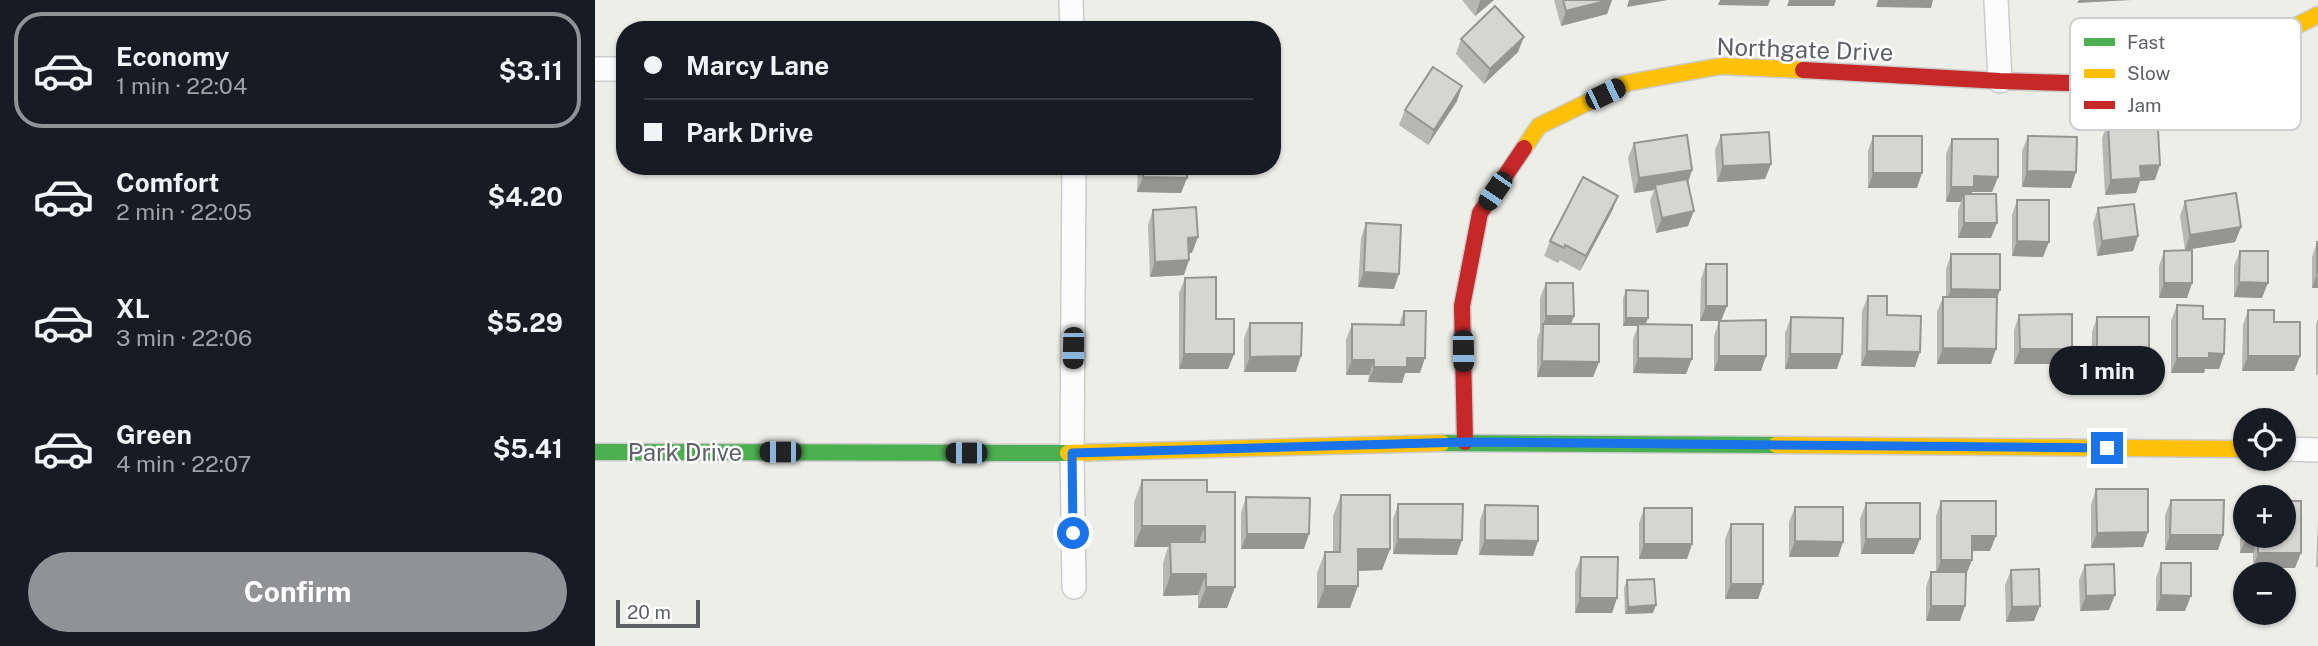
<!DOCTYPE html>
<html lang="en">
<head>
<meta charset="utf-8">
<style>
	:root { --surface:#171b24; --page:#242831; --text:#f1f3f6; --muted:#9ea1a6; --line:#363941; --accent:#909295 }
	body { margin:0; font-family:"Public Sans",sans-serif; background:var(--page); color:var(--text); height:100vh; display:flex; flex-direction:column; font-size:26px; white-space:nowrap }
	* { box-sizing:border-box; margin:0 }
	p { font-size:23px; color:var(--muted) }
	.icon { flex:none; width:38px; height:38px; fill:none; stroke:currentColor; stroke-width:2; stroke-linecap:round; stroke-linejoin:round }
	.map { position:relative; flex:1; overflow:hidden }
	.side { display:flex; flex-direction:column; background:var(--surface); width:595px }
	.side>* { flex:none }
	.guide { position:absolute; left:21px; top:21px; width:665px; height:154px; border-radius:28px; box-shadow:0 2px 5px #0004; display:grid; align-content:center; height:154px; padding:0 28px; background:var(--surface) }
	.tools { position:absolute; left:1638px; top:408px; display:grid; gap:14px }
	.tools a { display:grid; place-items:center; width:63px; height:63px; border-radius:50%; background:var(--surface); box-shadow:0 2px 5px #0004; font-size:35px }
	.scale { position:absolute; left:21px; bottom:18px; width:84px; box-sizing:border-box; padding-left:7px; border:4px solid #5e6068; border-top:0; font-size:19px; line-height:24px; white-space:nowrap; color:#5e6068; -webkit-text-stroke:5px #fff; paint-order:stroke }
	.end { position:absolute; width:32px; height:32px; margin:-16px; border:9px solid #1a73e8; background:#fff; box-shadow:0 0 0 4px #fff }
	.from { border-radius:50% }
	.bubble { position:absolute; height:49px; border-radius:24px; background:var(--surface); box-shadow:0 2px 5px #0004; font-size:23px; font-weight:700; line-height:49px; text-align:center }
	.car { position:absolute; width:21px; height:42px; margin:-21px -10px; border-radius:9px; box-shadow:0 0 5px 2px #0007; background:linear-gradient(#222 24%,#8ab4d8 0 40%,#222 0 76%,#8ab4d8 0 86%,#222 0) }
	.guide b { display:flex; align-items:center; gap:24px; height:66px; font-size:26px }
	.guide b+b { border-top:2px solid var(--line) }
	.guide i { width:18px; height:18px; background:var(--text) }
	ul { padding:12px 0 0; list-style:none }
	li { display:flex; align-items:center; gap:21px; height:116px; margin:0 14px 10px; padding:0 14px; border:4px solid transparent; border-radius:28px }
	li div { flex:1 }
	li b { display:block; font-size:26px }
	li em { font-style:normal; font-weight:700 }
	li.on { border-color:var(--accent) }
	li>.icon { width:63px; height:63px; stroke-width:1.5 }
	.cta { display:flex; gap:14px; margin-top:auto; padding:14px 28px }
	.cta a { flex:1; height:80px; border-radius:42px; background:var(--accent); color:#fff; font-size:28px; font-weight:700; line-height:80px; text-align:center }
	main { display:flex; flex:1; min-height:0 }
	.map>svg:first-child { display:block }
	.lines { fill:none; stroke-linecap:round; stroke-linejoin:round }
	.street-casing { stroke:#cbcccb; stroke-width:26 }
	.fast-casing { stroke:#cacaca; stroke-width:19 }
	.slow-casing { stroke:#cacaca; stroke-width:19 }
	.jam-casing { stroke:#cacaca; stroke-width:19 }
	.street { stroke:#fcfcfc; stroke-width:23 }
	.fast { stroke:#4caf50; stroke-width:16 }
	.slow { stroke:#ffc107; stroke-width:16 }
	.jam { stroke:#c62828; stroke-width:16 }
	.wall { fill:#b7b7b5 }
	.shaded-wall { fill:#959593 }
	.building { fill:#d5d5d2; stroke:#959593; stroke-width:2 }
	.route { stroke:#1a73e8; stroke-width:9 }
	.labels { text-anchor:middle; dominant-baseline:central; stroke-width:5; stroke-linejoin:round; paint-order:stroke }
	.street-label { font-size:24px; fill:#5e6068; stroke:#fff }
	.key { fill:#fff; stroke:#cfcfd2; stroke-width:2 }
	.key-label { font-size:19px; fill:#5e6068 }
</style>
</head>
<body>
<main>
<section class="side">
<ul>
<li class="on"><svg class="icon" aria-label="car" viewBox="0 0 24 24"><path d="M5 17H2v-5l4-1 3-4h7l3 4 3 1v5h-3M9 17h6M6 11h13"/><circle cx="7" cy="17" r="2"/><circle cx="17" cy="17" r="2"/></svg><div><b>Economy</b><p>1 min · 22:04</p></div><em>$3.11</em></li>
<li><svg class="icon" aria-label="car" viewBox="0 0 24 24"><path d="M5 17H2v-5l4-1 3-4h7l3 4 3 1v5h-3M9 17h6M6 11h13"/><circle cx="7" cy="17" r="2"/><circle cx="17" cy="17" r="2"/></svg><div><b>Comfort</b><p>2 min · 22:05</p></div><em>$4.20</em></li>
<li><svg class="icon" aria-label="car" viewBox="0 0 24 24"><path d="M5 17H2v-5l4-1 3-4h7l3 4 3 1v5h-3M9 17h6M6 11h13"/><circle cx="7" cy="17" r="2"/><circle cx="17" cy="17" r="2"/></svg><div><b>XL</b><p>3 min · 22:06</p></div><em>$5.29</em></li>
<li><svg class="icon" aria-label="car" viewBox="0 0 24 24"><path d="M5 17H2v-5l4-1 3-4h7l3 4 3 1v5h-3M9 17h6M6 11h13"/><circle cx="7" cy="17" r="2"/><circle cx="17" cy="17" r="2"/></svg><div><b>Green</b><p>4 min · 22:07</p></div><em>$5.41</em></li>
</ul>
<div class="cta"><a>Confirm</a></div>
</section>
<div class="map">
<svg width="1723" height="646" viewBox="0 0 1723 646">
	<rect width="100%" height="100%" fill="#eeeee9"/>
	<g class="lines">
		<defs>
			<g id="street">
				<polyline points="476,0 477,30"/>
				<polyline points="1401,0 1405,81"/>
				<polyline points="0,69 30,69"/>
				<polyline points="479,166 477,453 479,587"/>
				<polyline points="1689,449 1723,450"/>
			</g>
			<g id="fast">
				<polyline points="847,443 1181,445"/>
				<polyline points="0,452 473,453"/>
			</g>
			<g id="slow">
				<polyline points="1635,59 1723,15"/>
				<polyline points="929,148 944,126 1032,83 1126,66 1208,70"/>
				<polyline points="1181,445 1650,449"/>
				<polyline points="473,453 847,443"/>
			</g>
			<g id="jam">
				<polyline points="1208,70 1405,81 1508,84 1620,67 1635,59"/>
				<polyline points="870,442 867,306 885,213 929,148"/>
			</g>
		</defs>
		<use href="#street" class="street-casing"/>
		<use href="#fast" class="fast-casing"/>
		<use href="#slow" class="slow-casing"/>
		<use href="#jam" class="jam-casing"/>
		<use href="#street" class="street"/>
		<use href="#fast" class="fast"/>
		<use href="#slow" class="slow"/>
		<use href="#jam" class="jam"/>
	</g>
	<g class="wall">
		<polygon points="867,0 899,0 880,16"/>
		<polygon points="959,0 1017,0 1012,14 966,26"/>
		<polygon points="866,39 923,52 889,84 861,54"/>
		<polygon points="867,86 862,101 833,145 804,125 810,110"/>
		<polygon points="1513,123 1546,130 1560,180 1545,181 1541,193 1510,195 1507,138"/>
		<polygon points="1126,135 1176,164 1170,179 1122,182 1120,150"/>
		<polygon points="1278,136 1322,188 1273,188 1273,151"/>
		<polygon points="1433,136 1481,172 1476,188 1427,187 1427,151"/>
		<polygon points="1357,139 1403,177 1397,192 1377,192 1376,194 1396,238 1363,238 1363,210 1366,202 1351,202 1351,154"/>
		<polygon points="1039,143 1097,170 1093,182 1093,226 1061,233 1055,201 1059,190 1039,193 1033,158"/>
		<polygon points="543,166 592,166 592,178 586,193 542,192"/>
		<polygon points="1023,196 1017,211 985,271 965,260 963,263 949,256 955,241"/>
		<polygon points="1422,200 1448,257 1417,256 1417,215"/>
		<polygon points="1590,201 1646,227 1640,242 1590,250 1585,216"/>
		<polygon points="1503,208 1543,236 1538,251 1502,256 1498,223"/>
		<polygon points="558,210 597,253 594,253 589,275 555,277 553,225"/>
		<polygon points="771,223 799,289 763,287 766,238"/>
		<polygon points="1722,242 1723,242 1723,288 1717,288 1717,257"/>
		<polygon points="1569,251 1597,283 1592,298 1564,298 1564,266"/>
		<polygon points="1645,251 1667,298 1639,297 1639,266"/>
		<polygon points="1356,254 1405,290 1402,298 1396,364 1342,364 1342,312 1348,297 1351,297 1351,269"/>
		<polygon points="1111,264 1126,321 1171,356 1166,371 1119,371 1119,336 1124,321 1105,321 1106,279"/>
		<polygon points="590,278 621,319 639,354 633,369 584,369 584,293"/>
		<polygon points="951,283 979,316 976,324 1004,362 998,377 942,377 942,339 945,331 945,298"/>
		<polygon points="1031,290 1053,318 1050,324 1091,374 1038,373 1038,339 1043,326 1028,326 1028,298"/>
		<polygon points="1273,296 1320,367 1266,366 1267,311"/>
		<polygon points="1582,305 1608,319 1629,354 1624,369 1610,369 1609,373 1576,373 1576,321"/>
		<polygon points="1653,310 1679,322 1705,356 1699,371 1647,371 1648,325"/>
		<polygon points="809,311 825,373 810,373 807,383 773,382 774,375 751,375 751,340 757,324 804,325"/>
		<polygon points="1424,315 1472,364 1419,364 1419,330"/>
		<polygon points="1196,317 1242,369 1190,369 1190,333"/>
		<polygon points="1502,317 1554,353 1549,368 1530,368 1527,377 1496,377 1497,332"/>
		<polygon points="1723,320 1723,375 1721,375 1721,324"/>
		<polygon points="655,323 701,372 649,372 649,338"/>
		<polygon points="547,480 612,492 640,587 632,608 603,608 603,595 568,596 568,563 573,547 539,547 539,502"/>
		<polygon points="1501,489 1553,532 1548,547 1496,548 1496,505"/>
		<polygon points="746,495 795,549 787,570 763,571 755,608 722,608 722,573 730,552 738,552 738,516"/>
		<polygon points="651,497 709,549 646,549 646,513"/>
		<polygon points="1576,500 1623,550 1570,550 1570,515"/>
		<polygon points="1346,501 1395,551 1377,551 1371,575 1365,621 1331,621 1331,587 1336,572 1341,572 1341,516"/>
		<polygon points="1271,503 1319,554 1266,554 1265,519"/>
		<polygon points="1650,503 1650,536 1689,536 1700,568 1658,568 1658,553 1645,553 1645,517"/>
		<polygon points="803,504 862,555 798,554 798,519"/>
		<polygon points="890,505 943,541 938,556 884,555 885,520"/>
		<polygon points="1200,507 1248,542 1243,557 1194,557 1194,522"/>
		<polygon points="1049,508 1097,544 1092,559 1044,559 1044,523"/>
		<polygon points="1723,519 1723,567 1721,567"/>
		<polygon points="1136,524 1168,584 1163,599 1130,599 1130,539"/>
		<polygon points="986,557 1022,598 1017,613 980,613 980,572"/>
		<polygon points="1566,563 1590,611 1561,611 1561,578"/>
		<polygon points="1490,565 1514,610 1485,611 1484,580"/>
		<polygon points="1416,570 1439,621 1411,622 1410,585"/>
		<polygon points="1032,580 1058,613 1030,614 1029,588"/>
	</g>
	<g class="shaded-wall">
		<polygon points="886,0 899,0 880,16 885,1"/>
		<polygon points="1014,0 1017,0 1012,14 966,26 971,11"/>
		<polygon points="1034,0 1073,0 1032,7"/>
		<polygon points="1125,0 1175,0 1173,6 1123,5"/>
		<polygon points="1194,0 1241,0 1239,6 1192,6"/>
		<polygon points="1283,0 1338,0 1336,8 1281,7"/>
		<polygon points="1484,0 1537,0 1482,3"/>
		<polygon points="929,37 923,52 889,84 895,69"/>
		<polygon points="867,86 862,101 833,145 839,130"/>
		<polygon points="1176,164 1170,179 1122,182 1128,166"/>
		<polygon points="1565,165 1560,180 1545,181 1541,193 1510,195 1516,180 1545,166"/>
		<polygon points="1097,170 1092,185 1060,185 1059,190 1039,193 1044,178"/>
		<polygon points="1432,171 1481,172 1476,188 1427,187"/>
		<polygon points="1278,173 1327,173 1322,188 1273,188"/>
		<polygon points="1379,176 1403,177 1397,192 1377,192 1374,202 1369,194 1366,202 1351,202 1356,187"/>
		<polygon points="548,177 592,178 586,193 542,192"/>
		<polygon points="1023,196 1017,211 985,271 991,256"/>
		<polygon points="1099,211 1093,226 1061,233 1067,218"/>
		<polygon points="1369,223 1402,223 1396,238 1363,238"/>
		<polygon points="1646,227 1640,242 1590,250 1595,235"/>
		<polygon points="1543,236 1538,251 1502,256 1507,241"/>
		<polygon points="603,237 597,253 588,253 593,238"/>
		<polygon points="1422,241 1454,242 1448,257 1417,256"/>
		<polygon points="594,260 589,275 555,277 560,262"/>
		<polygon points="769,272 804,274 799,289 763,287"/>
		<polygon points="1722,273 1723,288 1717,288"/>
		<polygon points="1644,282 1673,283 1667,298 1639,297"/>
		<polygon points="1569,283 1597,283 1592,298 1564,298"/>
		<polygon points="1356,289 1405,290 1399,305 1351,304"/>
		<polygon points="1111,306 1132,306 1126,321 1105,321"/>
		<polygon points="951,316 979,316 973,331 948,325"/>
		<polygon points="1031,318 1053,318 1050,326 1028,326"/>
		<polygon points="1348,348 1401,349 1396,364 1342,364"/>
		<polygon points="1425,349 1477,349 1472,364 1419,364"/>
		<polygon points="1272,351 1325,352 1320,367 1266,366"/>
		<polygon points="1533,353 1554,353 1549,368 1530,368 1527,377 1496,377 1502,362"/>
		<polygon points="1614,353 1629,354 1624,369 1610,369 1609,373 1576,373 1582,358"/>
		<polygon points="589,354 639,354 633,369 584,369"/>
		<polygon points="1195,354 1247,354 1242,369 1190,369"/>
		<polygon points="706,356 701,372 649,372 655,357"/>
		<polygon points="1124,356 1171,356 1166,371 1119,371"/>
		<polygon points="1653,356 1705,356 1699,371 1647,371"/>
		<polygon points="812,358 830,358 825,373 810,373 807,383 773,382 779,367"/>
		<polygon points="1043,358 1097,359 1091,374 1038,373"/>
		<polygon points="757,360 779,360 774,375 751,375"/>
		<polygon points="947,361 1004,362 998,377 942,377"/>
		<polygon points="547,526 610,526 602,547 575,542 573,547 539,547"/>
		<polygon points="1553,532 1548,547 1496,548 1502,533"/>
		<polygon points="652,534 714,534 709,549 646,549"/>
		<polygon points="1575,535 1628,535 1623,550 1570,550"/>
		<polygon points="1377,536 1401,536 1395,551 1371,551"/>
		<polygon points="1651,538 1663,538 1658,553 1645,553"/>
		<polygon points="803,539 867,540 862,555 798,554"/>
		<polygon points="1271,539 1325,539 1319,554 1266,554"/>
		<polygon points="890,540 943,541 938,556 884,555"/>
		<polygon points="1200,541 1248,542 1243,557 1194,557"/>
		<polygon points="1049,544 1097,544 1092,559 1044,559"/>
		<polygon points="763,549 795,549 787,570 755,571"/>
		<polygon points="1663,553 1706,553 1700,568 1658,568"/>
		<polygon points="1346,560 1377,560 1371,575 1341,575"/>
		<polygon points="576,574 611,574 603,595 568,596"/>
		<polygon points="1136,584 1168,584 1163,599 1130,599"/>
		<polygon points="730,586 763,586 755,608 722,608"/>
		<polygon points="611,587 640,587 632,608 603,608"/>
		<polygon points="1520,595 1514,610 1485,611 1491,596"/>
		<polygon points="1566,595 1596,596 1590,611 1561,611"/>
		<polygon points="985,598 1022,598 1017,613 980,613"/>
		<polygon points="1061,605 1058,613 1030,614 1033,607"/>
		<polygon points="1336,606 1370,606 1365,621 1331,621"/>
		<polygon points="1445,606 1439,621 1411,622 1417,607"/>
	</g>
	<g class="building">
		<polygon points="968,0 1014,0 971,11"/>
		<polygon points="900,6 929,37 895,69 866,39"/>
		<polygon points="838,67 867,86 839,130 810,110"/>
		<polygon points="1546,121 1546,130 1563,129 1565,165 1545,166 1546,178 1516,180 1513,123"/>
		<polygon points="1174,132 1176,164 1128,166 1126,135"/>
		<polygon points="1092,135 1097,170 1044,178 1039,143"/>
		<rect x="1278" y="136" width="49" height="37"/>
		<polygon points="1433,136 1482,137 1481,172 1432,171"/>
		<polygon points="1357,139 1403,139 1403,177 1379,176 1379,187 1356,187"/>
		<polygon points="548,166 592,166 592,178 548,177"/>
		<polygon points="988,177 1023,196 991,256 970,245 969,248 955,241"/>
		<polygon points="1092,179 1099,211 1067,218 1060,185"/>
		<polygon points="1641,193 1646,227 1595,235 1590,201"/>
		<polygon points="1369,194 1401,194 1402,223 1369,223"/>
		<polygon points="1422,200 1454,200 1454,242 1422,241"/>
		<polygon points="1539,204 1543,236 1507,241 1503,208"/>
		<polygon points="601,207 603,237 593,238 594,260 560,262 558,210"/>
		<polygon points="771,223 806,225 804,274 769,272"/>
		<rect x="1722" y="242" width="1" height="31"/>
		<polygon points="1597,250 1597,283 1569,283 1569,251"/>
		<polygon points="1645,251 1673,251 1673,283 1644,282"/>
		<polygon points="1356,254 1405,254 1405,290 1356,289"/>
		<rect x="1111" y="264" width="21" height="42"/>
		<polygon points="621,277 621,319 639,319 639,354 589,354 590,278"/>
		<polygon points="951,283 978,283 979,316 951,316"/>
		<polygon points="1031,290 1053,291 1053,318 1031,318"/>
		<polygon points="1273,296 1292,296 1292,315 1326,316 1325,352 1272,351"/>
		<polygon points="1348,297 1402,297 1401,349 1348,348"/>
		<polygon points="1582,305 1608,306 1608,319 1630,319 1629,354 1614,353 1614,358 1582,358"/>
		<polygon points="1653,310 1679,310 1679,322 1705,322 1705,356 1653,356"/>
		<polygon points="809,311 831,311 830,358 812,358 812,367 779,367 779,360 757,360 757,324 809,325"/>
		<polygon points="1477,314 1477,349 1425,349 1424,315"/>
		<polygon points="1196,317 1248,318 1247,354 1195,354"/>
		<polygon points="1502,317 1554,317 1554,353 1533,353 1532,362 1502,362"/>
		<polygon points="1171,320 1171,356 1124,356 1124,321"/>
		<polygon points="655,323 707,323 706,356 655,357"/>
		<polygon points="948,324 1004,324 1004,362 947,361"/>
		<polygon points="1043,324 1097,325 1097,359 1043,358"/>
		<polygon points="547,480 612,480 612,492 640,492 640,587 611,587 611,574 576,574 575,542 610,542 610,526 547,526"/>
		<polygon points="1501,489 1553,489 1553,532 1502,533"/>
		<polygon points="746,495 795,495 795,549 763,549 763,586 730,586 730,552 745,552"/>
		<polygon points="651,497 715,498 714,534 652,534"/>
		<polygon points="1576,500 1629,500 1628,535 1575,535"/>
		<polygon points="1346,501 1401,501 1401,536 1377,536 1377,560 1346,560"/>
		<polygon points="1689,501 1706,501 1706,553 1663,553 1663,538 1651,538 1651,536 1689,536"/>
		<rect x="1271" y="503" width="54" height="36"/>
		<polygon points="803,504 868,504 867,540 803,539"/>
		<polygon points="890,505 943,506 943,541 890,540"/>
		<polygon points="1200,507 1248,507 1248,542 1200,541"/>
		<rect x="1049" y="508" width="48" height="36"/>
		<rect x="1136" y="524" width="32" height="60"/>
		<polygon points="986,557 1023,557 1022,598 985,598"/>
		<polygon points="1566,563 1596,563 1596,596 1566,595"/>
		<polygon points="1519,564 1520,595 1491,596 1490,565"/>
		<polygon points="1444,569 1445,606 1417,607 1416,570"/>
		<polygon points="1336,572 1371,572 1370,606 1336,606"/>
		<polygon points="1059,579 1061,605 1033,607 1032,580"/>
	</g>
	<g class="lines">
		<polyline class="route" points="478,533 477,453 870,442 1512,448"/>
	</g>
	<g class="labels">
		<g class="street-label">
			<text transform="translate(1210 49) rotate(2)">Northgate Drive</text>
			<text x="90" y="452">Park Drive</text>
		</g>
	</g>
	<rect x="1475" y="18" width="231" height="112" rx="10" class="key"/>
	<rect x="1489" y="38" width="31" height="8" fill="#4caf50"/>
	<rect x="1489" y="69" width="31" height="9" fill="#ffc107"/>
	<rect x="1489" y="101" width="31" height="8" fill="#c62828"/>
	<g class="key-label">
		<text x="1532" y="49">Fast</text>
		<text x="1532" y="80">Slow</text>
		<text x="1532" y="112">Jam</text>
	</g>
</svg>
<div class="tools">
<a><svg class="icon" aria-label="locate" viewBox="0 0 24 24"><circle cx="12" cy="12" r="6"/><path d="M12 2v4M12 18v4M2 12h4M18 12h4"/></svg></a>
<a>+</a>
<a>−</a>
</div>
<div class="scale">20 m</div>
<i class="end from" style="left:478px;top:533px"></i>
<i class="end" style="left:1512px;top:448px"></i>
<div class="bubble" style="left:1454px;top:346px;width:116px">1 min</div>
<i class="car" style="left:1010px;top:94px;rotate:64deg"></i>
<i class="car" style="left:900px;top:191px;rotate:214deg"></i>
<i class="car" style="left:478px;top:348px;rotate:181deg"></i>
<i class="car" style="left:868px;top:351px;rotate:179deg"></i>
<i class="car" style="left:185px;top:452px;rotate:270deg"></i>
<i class="car" style="left:371px;top:453px;rotate:270deg"></i>
<div class="guide">
<b><i class="from"></i>Marcy Lane</b>
<b><i></i>Park Drive</b>
</div>
</div>
</main>
</body>
</html>
